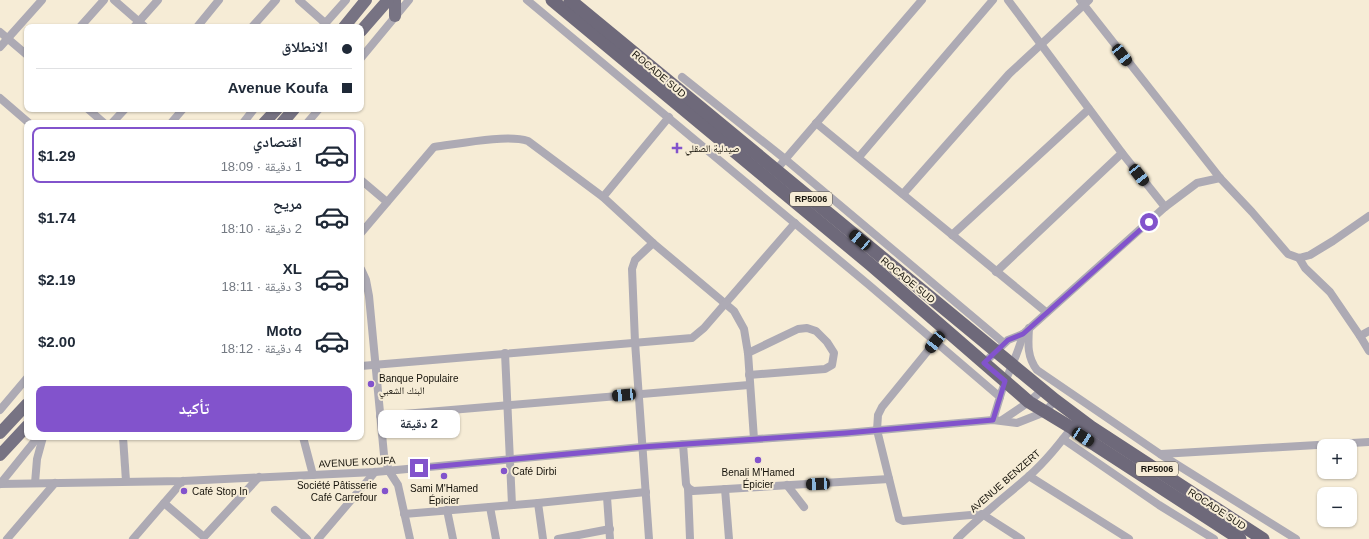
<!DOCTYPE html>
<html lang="ar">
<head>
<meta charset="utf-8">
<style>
	:root { --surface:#fff; --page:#f6f6f7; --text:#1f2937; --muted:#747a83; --line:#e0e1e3; --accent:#8253cc }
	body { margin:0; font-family:Helvetica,"Noto Naskh Arabic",sans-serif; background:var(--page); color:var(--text); direction:rtl; height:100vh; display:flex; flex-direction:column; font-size:15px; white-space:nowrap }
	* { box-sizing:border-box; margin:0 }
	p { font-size:13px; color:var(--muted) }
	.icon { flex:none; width:22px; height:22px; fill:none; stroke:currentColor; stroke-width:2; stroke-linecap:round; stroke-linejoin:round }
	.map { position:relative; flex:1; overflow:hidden; direction:ltr }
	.drawer { position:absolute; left:24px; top:120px; width:340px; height:320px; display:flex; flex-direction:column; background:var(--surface); border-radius:8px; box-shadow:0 1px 3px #0004; direction:rtl }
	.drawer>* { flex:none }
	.banner { position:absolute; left:24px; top:24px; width:340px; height:88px; border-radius:8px; box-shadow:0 1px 3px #0004; direction:rtl; display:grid; align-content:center; height:88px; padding:0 12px; background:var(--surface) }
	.controls { position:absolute; left:1317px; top:439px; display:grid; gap:8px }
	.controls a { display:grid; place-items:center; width:40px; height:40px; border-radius:8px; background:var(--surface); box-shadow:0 1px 3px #0004; font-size:20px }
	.end { position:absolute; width:18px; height:18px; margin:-9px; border:5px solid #8253cc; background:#fff; box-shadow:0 0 0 2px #fff }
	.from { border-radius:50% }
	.bubble { position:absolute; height:28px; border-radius:8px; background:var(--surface); box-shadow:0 1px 3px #0004; font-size:13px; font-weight:700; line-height:28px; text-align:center; direction:rtl }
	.car { position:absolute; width:12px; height:24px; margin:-12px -6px; border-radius:5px; box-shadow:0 0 3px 1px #0007; background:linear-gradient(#222 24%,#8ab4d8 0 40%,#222 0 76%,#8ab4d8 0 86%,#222 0) }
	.banner b { display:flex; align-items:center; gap:14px; height:38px; font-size:15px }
	.banner b+b { border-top:1px solid var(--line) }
	.banner i { width:10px; height:10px; background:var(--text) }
	ul { padding:7px 0 0; list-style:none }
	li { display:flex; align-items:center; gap:12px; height:56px; margin:0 8px 6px; padding:0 4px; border:2px solid transparent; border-radius:8px }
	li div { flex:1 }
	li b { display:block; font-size:15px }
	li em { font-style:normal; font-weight:700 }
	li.on { border-color:var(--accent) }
	li>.icon { width:36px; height:36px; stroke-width:1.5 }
	.primary-button { display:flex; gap:8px; margin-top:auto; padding:8px 12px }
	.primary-button a { flex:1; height:46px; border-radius:8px; background:var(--accent); color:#fff; font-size:16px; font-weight:700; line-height:46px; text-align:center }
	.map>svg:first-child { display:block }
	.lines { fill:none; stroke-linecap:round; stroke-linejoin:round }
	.minor { stroke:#adaab4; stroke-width:8 }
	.primary { stroke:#777383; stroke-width:12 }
	.trunk { stroke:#6e697a; stroke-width:13 }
	.route { stroke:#8253cc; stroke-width:5 }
	.poi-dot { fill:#8253cc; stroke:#f6ecd6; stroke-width:1.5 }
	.labels { text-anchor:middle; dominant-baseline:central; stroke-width:4; stroke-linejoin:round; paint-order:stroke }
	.shield { fill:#f6ecd6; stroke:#595448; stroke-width:1 }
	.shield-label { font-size:9px; font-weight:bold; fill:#16130b }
	.street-label { font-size:10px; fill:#16130b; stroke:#f6ecd6 }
	.poi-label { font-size:10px; fill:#16130b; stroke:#f6ecd6; text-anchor:start }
</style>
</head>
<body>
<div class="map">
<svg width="1369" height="539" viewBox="0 0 1369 539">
	<rect width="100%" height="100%" fill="#f6ecd6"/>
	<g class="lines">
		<g class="minor">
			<polyline points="114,0 145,27"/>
			<polyline points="299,0 325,23"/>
			<polyline points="527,0 869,285 1000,397 993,420"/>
			<polyline points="1008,0 1122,153 1165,207"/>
			<polyline points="1080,0 1220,178 1252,212 1288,254 1299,258 1310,255 1333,241 1369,216"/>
			<polyline points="80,27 104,0"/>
			<polyline points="134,27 158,0"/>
			<polyline points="197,27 219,0"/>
			<polyline points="252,27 276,0"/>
			<polyline points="322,27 346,0"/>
			<polyline points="0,32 27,55"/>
			<polyline points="0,47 42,0"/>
			<polyline points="361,58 409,0"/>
			<polyline points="682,77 785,159 1004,343"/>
			<polyline points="0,98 29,123"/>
			<polyline points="88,109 104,123"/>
			<polyline points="112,123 125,109"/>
			<polyline points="171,123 183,109"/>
			<polyline points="243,123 254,109"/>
			<polyline points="307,123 319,109"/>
			<polyline points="816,123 1046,312"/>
			<polyline points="859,157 993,0"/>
			<polyline points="776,170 922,0"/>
			<polyline points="361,180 387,202"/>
			<polyline points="903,194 1009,74 1089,0"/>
			<polyline points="603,197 669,117"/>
			<path d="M361 233 434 147C458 144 507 134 528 141L603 197 653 243 734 311 744 329 748 353 754 439"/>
			<polyline points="952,235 1089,109"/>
			<polyline points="1299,258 1305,268 1330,292 1360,336 1369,331"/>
			<polyline points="361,269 366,280 369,296 384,455 389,471 398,485 410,539"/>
			<polyline points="996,272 1122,153"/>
			<path d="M1029 328C1028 344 1027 357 1037 370L1160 454 1296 539"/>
			<polyline points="1360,336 1369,351"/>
			<polyline points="935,342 882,407 878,415 877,430 899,519 903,521 982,514 1021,539"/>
			<polyline points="505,353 512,505"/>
			<polyline points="748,353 798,329 807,328 816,331 827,342 834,353 832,365 825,369 749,375"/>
			<polyline points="984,363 1008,340 1023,334 1165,207 1197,183 1220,178"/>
			<polyline points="361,366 692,338 704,328 795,223"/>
			<path d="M1000 397C1006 375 1018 356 1023 334"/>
			<polyline points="0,410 27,378"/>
			<polyline points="380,416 749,385"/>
			<polyline points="1002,420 1029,402 1042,390"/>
			<polyline points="123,437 126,481"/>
			<polyline points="303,437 313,475"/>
			<polyline points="1063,439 1159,505 1214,539"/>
			<polyline points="683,444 686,484 688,488 693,491 889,479"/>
			<polyline points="1161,454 1369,442"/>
			<polyline points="1029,476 1129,539"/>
			<polyline points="35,483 37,459 43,437"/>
			<polyline points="0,484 183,481 375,472 642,447 846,433 993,420 1017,423 1045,412 1055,400"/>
			<polyline points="0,484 38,437"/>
			<polyline points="787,485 804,507"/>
			<polyline points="688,488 690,539"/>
			<polyline points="725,489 729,539"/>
			<polyline points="607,497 610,539"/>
			<polyline points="164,503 204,537 259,477"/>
			<polyline points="538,503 543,539"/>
			<polyline points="490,507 496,539"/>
			<polyline points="275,510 307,539"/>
			<polyline points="447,510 453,539"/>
			<polyline points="404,514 538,503 646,492"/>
			<polyline points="7,539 55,483"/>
			<polyline points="133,539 183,481"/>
			<polyline points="318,539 375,472"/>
			<polyline points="558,539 610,529"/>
			<polyline points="649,539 635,342 632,269 635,260 653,243"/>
			<path d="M957 539C980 516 1005 497 1029 476 1046 461 1060 443 1074 425"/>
		</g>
		<g class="primary">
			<polyline points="395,16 395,0"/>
			<polyline points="344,27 366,0"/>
			<polyline points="361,31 388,0"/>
			<polyline points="264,123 277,109"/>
			<polyline points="282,123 294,109"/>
			<polyline points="0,433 27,404"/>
			<polyline points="0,455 27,426"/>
		</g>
		<g class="trunk">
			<polyline points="552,0 871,265 1029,402 1072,428 1083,437 1240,539"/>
			<polyline points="570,0 1055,400 1091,427 1263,539"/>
		</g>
	</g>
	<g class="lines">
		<polyline class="route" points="419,468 642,447 846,433 993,420 1005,381 984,363 1008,340 1023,334 1149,222"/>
	</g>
	<g class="poi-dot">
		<path d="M675 142h4v4h4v4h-4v4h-4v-4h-4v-4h4z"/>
		<circle cx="371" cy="384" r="4"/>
		<circle cx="758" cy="460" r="4"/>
		<circle cx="504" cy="471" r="4"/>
		<circle cx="444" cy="476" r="4"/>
		<circle cx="184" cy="491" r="4"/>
		<circle cx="385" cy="491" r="4"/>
	</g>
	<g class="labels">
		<g class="shield">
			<rect x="790" y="192" width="42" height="14" rx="3"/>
			<rect x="1136" y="462" width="42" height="14" rx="3"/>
		</g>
		<g class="shield-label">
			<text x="811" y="199">RP5006</text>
			<text x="1157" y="469">RP5006</text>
		</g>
		<g class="street-label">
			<text transform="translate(659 74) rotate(40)">ROCADE SUD</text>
			<text transform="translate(908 280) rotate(39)">ROCADE SUD</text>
			<text transform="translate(357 462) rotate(-3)">AVENUE KOUFA</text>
			<text transform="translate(1005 481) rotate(-41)">AVENUE BENZERT</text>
			<text transform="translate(1217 509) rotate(33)">ROCADE SUD</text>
		</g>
		<g class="poi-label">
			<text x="685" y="148">صيدلية الصقلي</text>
			<text x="379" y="378">Banque Populaire<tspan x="379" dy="12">البنك الشعبي</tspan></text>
			<text x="512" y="471">Café Dirbi</text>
			<text x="758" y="472" text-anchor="middle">Benali M'Hamed<tspan x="758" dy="12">Épicier</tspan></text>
			<text x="377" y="485" text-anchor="end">Société Pâtisserie<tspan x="377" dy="12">Café Carrefour</tspan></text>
			<text x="444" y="488" text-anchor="middle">Sami M'Hamed<tspan x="444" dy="12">Épicier</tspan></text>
			<text x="192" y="491">Café Stop In</text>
		</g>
	</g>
</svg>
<div class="controls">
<a>+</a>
<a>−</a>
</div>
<i class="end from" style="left:1149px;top:222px"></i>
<i class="end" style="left:419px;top:468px"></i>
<div class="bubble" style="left:378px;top:410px;width:82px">2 دقيقة</div>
<i class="car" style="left:1122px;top:55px;rotate:142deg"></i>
<i class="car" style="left:1139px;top:175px;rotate:142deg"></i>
<i class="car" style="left:860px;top:240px;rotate:310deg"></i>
<i class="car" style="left:935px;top:342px;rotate:218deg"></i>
<i class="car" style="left:624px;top:395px;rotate:265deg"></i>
<i class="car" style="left:1083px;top:437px;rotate:123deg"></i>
<i class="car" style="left:818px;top:484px;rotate:267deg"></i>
<div class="banner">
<b><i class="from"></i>الانطلاق</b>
<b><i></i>Avenue Koufa</b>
</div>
<section class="drawer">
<ul>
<li class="on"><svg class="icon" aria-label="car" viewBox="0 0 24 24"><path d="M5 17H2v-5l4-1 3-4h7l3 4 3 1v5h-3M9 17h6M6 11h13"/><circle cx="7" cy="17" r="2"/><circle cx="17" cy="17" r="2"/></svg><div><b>اقتصادي</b><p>1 دقيقة · 18:09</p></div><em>$1.29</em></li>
<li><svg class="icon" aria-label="car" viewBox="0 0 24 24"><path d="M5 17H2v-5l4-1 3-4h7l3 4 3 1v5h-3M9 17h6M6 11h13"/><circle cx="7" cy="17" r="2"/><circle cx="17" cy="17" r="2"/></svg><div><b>مريح</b><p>2 دقيقة · 18:10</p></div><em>$1.74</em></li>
<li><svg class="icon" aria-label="car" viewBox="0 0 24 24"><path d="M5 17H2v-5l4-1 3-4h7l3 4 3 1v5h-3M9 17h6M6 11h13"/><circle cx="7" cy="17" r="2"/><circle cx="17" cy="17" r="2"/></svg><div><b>XL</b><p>3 دقيقة · 18:11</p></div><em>$2.19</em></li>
<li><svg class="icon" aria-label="car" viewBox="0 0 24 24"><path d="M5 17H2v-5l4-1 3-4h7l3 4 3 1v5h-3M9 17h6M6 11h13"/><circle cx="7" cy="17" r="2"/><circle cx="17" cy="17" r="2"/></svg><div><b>Moto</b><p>4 دقيقة · 18:12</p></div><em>$2.00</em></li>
</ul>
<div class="primary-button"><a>تأكيد</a></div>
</section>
</div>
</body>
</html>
